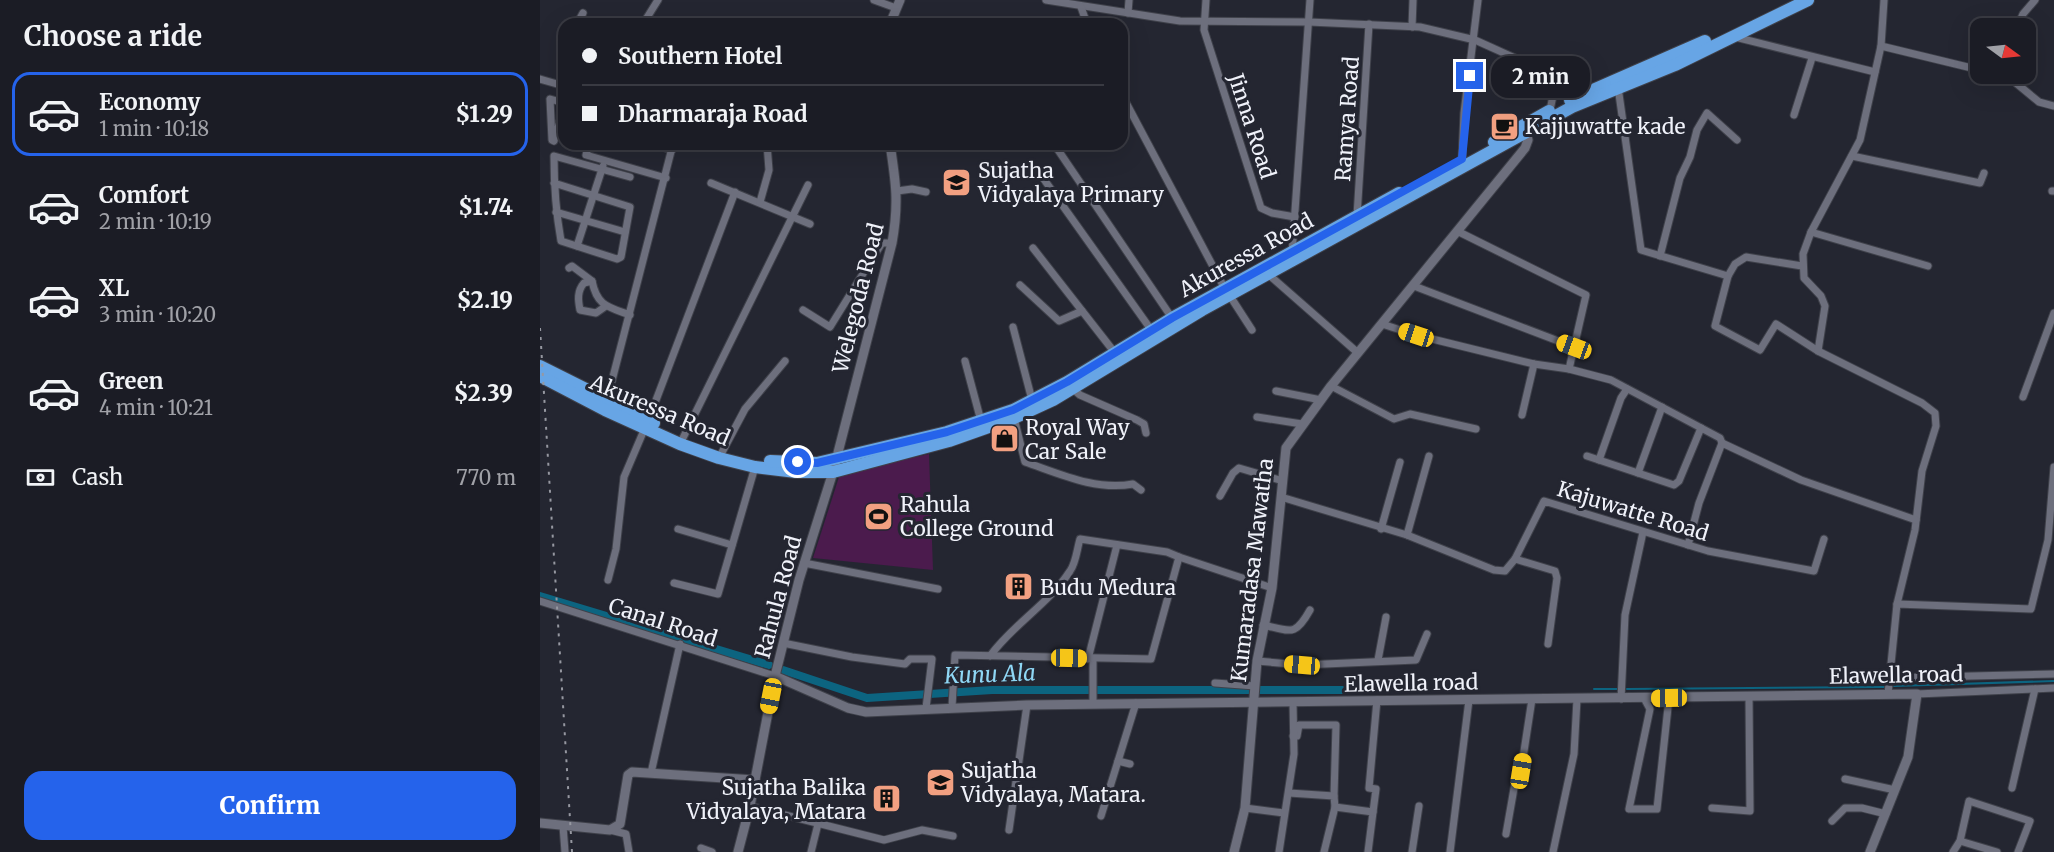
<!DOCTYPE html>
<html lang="en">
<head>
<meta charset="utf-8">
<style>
	:root { --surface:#1b1c25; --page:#24252d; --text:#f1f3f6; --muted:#a0a1a7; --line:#393a42; --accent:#2563eb }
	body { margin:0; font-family:Merriweather,serif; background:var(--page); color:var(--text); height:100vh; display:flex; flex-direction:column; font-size:22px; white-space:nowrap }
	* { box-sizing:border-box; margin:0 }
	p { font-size:20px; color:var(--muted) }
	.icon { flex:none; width:33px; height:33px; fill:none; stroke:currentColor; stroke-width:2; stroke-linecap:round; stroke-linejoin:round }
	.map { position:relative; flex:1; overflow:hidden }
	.details { display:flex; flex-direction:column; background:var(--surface); width:540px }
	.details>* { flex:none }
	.banner { position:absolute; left:18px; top:18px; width:570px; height:132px; border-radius:18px; box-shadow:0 6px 24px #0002,0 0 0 2px var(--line); display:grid; align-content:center; height:132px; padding:0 24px; background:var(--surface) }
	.needle { width:39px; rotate:105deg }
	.buttons { position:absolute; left:1430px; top:18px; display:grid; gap:12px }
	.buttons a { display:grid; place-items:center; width:66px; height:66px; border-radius:12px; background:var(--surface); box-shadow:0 6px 24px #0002,0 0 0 2px var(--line); font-size:30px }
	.end { position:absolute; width:27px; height:27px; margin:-14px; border:8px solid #2563eb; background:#fff; box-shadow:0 0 0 3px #fff }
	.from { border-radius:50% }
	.bubble { position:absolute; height:42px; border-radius:18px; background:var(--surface); box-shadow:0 6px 24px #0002,0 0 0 2px var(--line); font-size:20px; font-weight:800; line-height:42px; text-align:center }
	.car { position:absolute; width:18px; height:36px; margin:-18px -9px; border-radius:8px; box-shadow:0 0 4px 2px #0007; background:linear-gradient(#f5c518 24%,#345 0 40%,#f5c518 0 76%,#345 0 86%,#f5c518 0) }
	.banner b { display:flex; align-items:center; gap:21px; height:57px; font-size:22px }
	.banner b+b { border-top:2px solid var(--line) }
	.banner i { width:15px; height:15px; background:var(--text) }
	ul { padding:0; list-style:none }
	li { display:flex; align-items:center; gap:18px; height:84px; margin:0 12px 9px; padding:0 12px; border:3px solid transparent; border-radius:18px }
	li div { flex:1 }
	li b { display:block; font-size:22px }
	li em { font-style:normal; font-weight:800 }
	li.selected { border-color:var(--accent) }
	li>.icon { width:54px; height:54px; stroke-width:1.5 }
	h2 { padding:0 24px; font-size:27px; line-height:72px }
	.pay { display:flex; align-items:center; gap:15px; height:66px; padding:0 24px; font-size:22px }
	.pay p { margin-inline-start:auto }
	.button { display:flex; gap:12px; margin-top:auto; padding:12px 24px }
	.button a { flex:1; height:69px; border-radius:18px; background:var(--accent); color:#fff; font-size:24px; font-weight:800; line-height:69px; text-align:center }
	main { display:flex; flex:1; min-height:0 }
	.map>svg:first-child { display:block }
	.pitch { fill:#4b1b4d }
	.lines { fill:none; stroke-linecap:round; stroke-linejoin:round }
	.stream { stroke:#0c6480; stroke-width:2 }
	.canal { stroke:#0c6480; stroke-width:8 }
	.street-casing { stroke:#3f414a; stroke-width:9 }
	.secondary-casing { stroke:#3f414a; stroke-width:11 }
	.highway-casing { stroke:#3f414a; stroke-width:14 }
	.street { stroke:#6d6f7d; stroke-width:7 }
	.secondary { stroke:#6d6f7d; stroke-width:9 }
	.highway { stroke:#67a5e5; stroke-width:12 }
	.rail { stroke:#9698a1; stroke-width:2; stroke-dasharray:3 6; stroke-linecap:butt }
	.route { stroke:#2563eb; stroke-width:8 }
	.labels { text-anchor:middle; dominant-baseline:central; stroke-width:6; stroke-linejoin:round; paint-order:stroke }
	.street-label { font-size:21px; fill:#f0f2fa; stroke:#242631 }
	.poi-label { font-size:21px; fill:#f0f2fa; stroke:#242631; text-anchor:start }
	.water-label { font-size:22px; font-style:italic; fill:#8fd7f5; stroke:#242631 }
</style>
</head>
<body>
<main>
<section class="details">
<h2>Choose a ride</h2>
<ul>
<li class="selected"><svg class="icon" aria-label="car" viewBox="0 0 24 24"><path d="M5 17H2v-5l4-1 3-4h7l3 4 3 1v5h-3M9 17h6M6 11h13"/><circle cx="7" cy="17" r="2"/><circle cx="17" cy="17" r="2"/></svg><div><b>Economy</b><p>1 min · 10:18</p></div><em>$1.29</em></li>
<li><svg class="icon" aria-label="car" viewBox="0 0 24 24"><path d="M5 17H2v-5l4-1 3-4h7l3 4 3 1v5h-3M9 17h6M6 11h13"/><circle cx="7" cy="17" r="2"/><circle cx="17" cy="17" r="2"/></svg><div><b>Comfort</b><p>2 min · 10:19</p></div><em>$1.74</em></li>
<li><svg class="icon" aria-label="car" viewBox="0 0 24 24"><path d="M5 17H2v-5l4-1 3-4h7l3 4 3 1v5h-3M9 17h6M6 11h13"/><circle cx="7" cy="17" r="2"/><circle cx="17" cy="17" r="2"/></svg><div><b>XL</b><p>3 min · 10:20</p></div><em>$2.19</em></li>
<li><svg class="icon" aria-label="car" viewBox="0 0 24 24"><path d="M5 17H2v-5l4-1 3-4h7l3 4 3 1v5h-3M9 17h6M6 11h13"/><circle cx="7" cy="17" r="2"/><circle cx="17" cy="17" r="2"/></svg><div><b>Green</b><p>4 min · 10:21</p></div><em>$2.39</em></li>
</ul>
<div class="pay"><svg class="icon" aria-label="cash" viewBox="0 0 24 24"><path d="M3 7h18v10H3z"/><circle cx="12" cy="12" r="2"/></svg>Cash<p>770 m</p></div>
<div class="button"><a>Confirm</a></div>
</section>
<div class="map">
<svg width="1514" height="852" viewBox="0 0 1514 852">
	<rect width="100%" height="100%" fill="#242631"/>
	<polygon class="pitch" points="389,454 393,570 273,558 300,474"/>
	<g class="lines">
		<g class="stream">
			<polyline points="1354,686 1514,681"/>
			<polyline points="1054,689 1078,689"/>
			<polyline points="1087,689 1344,687"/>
		</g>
		<g class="canal">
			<polyline points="0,596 229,665"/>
			<polyline points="243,670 327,698 452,690 808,690"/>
		</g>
		<defs>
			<g id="street">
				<polyline points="334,0 356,8"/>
				<polyline points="506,0 640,21 769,22 880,27 935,40 1017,77 1010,110"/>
				<polyline points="666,0 664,30 721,208 732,213 755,217"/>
				<polyline points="541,7 547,24"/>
				<polyline points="588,13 589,0"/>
				<polyline points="37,24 43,13"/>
				<polyline points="103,24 118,0"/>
				<polyline points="872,27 873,0"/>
				<polyline points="1477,28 1483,14 1495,0"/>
				<polyline points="1195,37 1335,72"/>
				<polyline points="24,46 24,48"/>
				<polyline points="1341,46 1440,70"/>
				<polyline points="1465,74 1499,102 1514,106"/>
				<polyline points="0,79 24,86"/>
				<polyline points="1078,87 1101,250 1188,276 1195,264 1206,257 1262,266"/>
				<polyline points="582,95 685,289"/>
				<polyline points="24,103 10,99 12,140 14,141 24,108"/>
				<polyline points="1254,115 1272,58"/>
				<polyline points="49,144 46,155 126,178"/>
				<polyline points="112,144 132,150"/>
				<polyline points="514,144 632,318"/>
				<polyline points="1312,156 1440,183 1444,173"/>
				<polyline points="922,159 924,113 938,0"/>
				<polyline points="503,178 612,331"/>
				<path d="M14 183 90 207 81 257 77 259 21 241C16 213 14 185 14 156L90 177"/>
				<polyline points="171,183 270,224"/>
				<polyline points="357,191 372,189 386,192"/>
				<polyline points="1512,191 1514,191"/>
				<polyline points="220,202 229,170 227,144"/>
				<polyline points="16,212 85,232"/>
				<polyline points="817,216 829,24"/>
				<polyline points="919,232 1046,295 1029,369"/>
				<polyline points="1271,232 1388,266"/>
				<polyline points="37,246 63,166"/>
				<polyline points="493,248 575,353"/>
				<polyline points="752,253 770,0"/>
				<polyline points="1120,256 1140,178 1150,157 1157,130 1167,113 1197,140"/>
				<path d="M29 268 32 266 52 281C57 306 68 307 90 315"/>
				<polyline points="729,275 818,353"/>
				<polyline points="1188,276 1175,326 1220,350 1236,324 1278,351 1382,403 1395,413 1396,426 1382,471 1375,530 1357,604"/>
				<path d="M52 281 44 283C37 291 38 300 40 310L56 313 66 306"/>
				<polyline points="480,285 519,321 542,311"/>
				<polyline points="874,286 1034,347"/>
				<polyline points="690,296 712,330"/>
				<polyline points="263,310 290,327 342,243 352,243"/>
				<polyline points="842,324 876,335 994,364 1029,369 1071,380 1180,438 1182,443 1159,503 1148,545"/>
				<polyline points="473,327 492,400"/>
				<polyline points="1278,351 1285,306 1281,296 1264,278 1263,254 1271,232 1320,140 1341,46 1344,0"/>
				<polyline points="425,361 441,421"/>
				<polyline points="791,386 854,419 870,414 936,429"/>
				<polyline points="533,389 540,395 597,420 604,424 606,433"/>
				<polyline points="736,391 781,400"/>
				<polyline points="1483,397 1514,313"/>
				<polyline points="67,400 133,144"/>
				<polyline points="982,415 994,364"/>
				<polyline points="717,417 762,424"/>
				<path d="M474 418 485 462C520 474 556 491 593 484L601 490"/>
				<polyline points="1182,443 1261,480 1376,520"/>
				<polyline points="140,444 268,185"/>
				<polyline points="1047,456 1134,485 1139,481 1161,428"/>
				<polyline points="179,458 205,409 245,361"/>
				<polyline points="1059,460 1081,398 1087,389"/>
				<polyline points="1098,473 1122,407"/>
				<polyline points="680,496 693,473 699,468 743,481"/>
				<polyline points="741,497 867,535 954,570 965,571 975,559 1004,501 1168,551 1274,571 1284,539"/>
				<polyline points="138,529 192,545"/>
				<polyline points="841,529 860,462"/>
				<polyline points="867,535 889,456"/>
				<polyline points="639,557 732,588"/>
				<polyline points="975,559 1015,571 1017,578 1008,644"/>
				<polyline points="264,563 398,589"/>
				<polyline points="68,580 76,549 84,477 110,416 195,192"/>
				<polyline points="134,583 178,594 215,467"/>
				<polyline points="0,601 235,676"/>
				<path d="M723 625C751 631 755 637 770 610"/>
				<polyline points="243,643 312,657 365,664 370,659 392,659 386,708"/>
				<polyline points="548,659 577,545"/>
				<polyline points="838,660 846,617"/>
				<polyline points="717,661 762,665 876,660 887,634"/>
				<polyline points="1349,678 1514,674"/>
				<polyline points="675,683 715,686"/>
				<polyline points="1348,694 1357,604 1491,609 1508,540 1514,467"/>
				<polyline points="1377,694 1514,688"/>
				<polyline points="1104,698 1110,709 1089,809 1117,809 1129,698"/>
				<polyline points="1081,699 1085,615 1103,532"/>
				<polyline points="553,704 553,659"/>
				<path d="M412 707 415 655 611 659 639 557 627 552 540 539C537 549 536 563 530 571 509 604 473 624 450 656"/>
				<polyline points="753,736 757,736 759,725 796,725 794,796"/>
				<polyline points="578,761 590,764"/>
				<polyline points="111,773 140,644"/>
				<polyline points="1305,779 1355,790"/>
				<polyline points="1472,788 1495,689"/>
				<polyline points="749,793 794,796 795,807 784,852"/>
				<polyline points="210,806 344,840 382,830 413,836"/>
				<polyline points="795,807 833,812 828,852"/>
				<polyline points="705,808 744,813"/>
				<polyline points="1172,808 1210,811 1209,697"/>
				<polyline points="833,812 836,789 829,788 837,700"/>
				<polyline points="561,816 596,703"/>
				<polyline points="1292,821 1305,808 1322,808 1346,814"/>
				<polyline points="23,826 25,852"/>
				<polyline points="70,830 86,834 89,852"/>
				<polyline points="469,830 487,705"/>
				<polyline points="966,834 976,777 981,771 992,699"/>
				<polyline points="1420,841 1457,852"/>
				<polyline points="161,848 172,852"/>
				<polyline points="271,852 278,824"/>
				<polyline points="739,852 754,754 753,703"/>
				<polyline points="872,852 879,806"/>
				<polyline points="910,852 929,700"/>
				<polyline points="1013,852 1034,754 1037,699"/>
				<polyline points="1413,852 1420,841 1429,801 1490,821 1478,852"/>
			</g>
			<g id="secondary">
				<polyline points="350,24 360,0"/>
				<polyline points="235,676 308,708 326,712 487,705 1377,694 1368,757 1330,852"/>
				<polyline points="0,823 70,830 80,824 88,775 92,772 215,780"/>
				<path d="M198 852 210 806 235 676 259 580 293 472 352 243C359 204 356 183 350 144"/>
				<polyline points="694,852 705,808 717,661 732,588 746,448 791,386 985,148 988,140 985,128"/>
			</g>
			<g id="highway">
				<polyline points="1030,100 1165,41"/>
				<polyline points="954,142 1009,111"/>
				<polyline points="0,366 114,423"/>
				<polyline points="0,376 65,410 140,444 179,458 215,467 256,472 293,472 409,441 474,418 513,400 662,310 1032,107 1135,65 1268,0"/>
				<polyline points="230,461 277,463 407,432 473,410 527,382 632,318 859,193"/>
			</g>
		</defs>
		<use href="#street" class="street-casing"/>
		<use href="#secondary" class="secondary-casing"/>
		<use href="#highway" class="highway-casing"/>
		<use href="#street" class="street"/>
		<use href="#secondary" class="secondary"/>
		<use href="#highway" class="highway"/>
		<polyline class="rail" points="0,328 32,852"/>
	</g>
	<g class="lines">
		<polyline class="route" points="258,462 277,463 407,432 473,410 527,382 632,318 922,159 930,76"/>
	</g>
	<defs>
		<symbol id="cafe-square" viewBox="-11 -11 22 22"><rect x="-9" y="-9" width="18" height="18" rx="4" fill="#f2a081" stroke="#242631"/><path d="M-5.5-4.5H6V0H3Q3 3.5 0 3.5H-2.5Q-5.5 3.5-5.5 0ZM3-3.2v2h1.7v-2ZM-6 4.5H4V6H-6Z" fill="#111"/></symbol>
		<symbol id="school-square" viewBox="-11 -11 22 22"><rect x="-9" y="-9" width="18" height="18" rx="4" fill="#f2a081" stroke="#242631"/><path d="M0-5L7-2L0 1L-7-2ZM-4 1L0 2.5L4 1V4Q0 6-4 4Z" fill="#111"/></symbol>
		<symbol id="shop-square" viewBox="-11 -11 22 22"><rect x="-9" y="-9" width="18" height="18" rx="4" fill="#f2a081" stroke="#242631"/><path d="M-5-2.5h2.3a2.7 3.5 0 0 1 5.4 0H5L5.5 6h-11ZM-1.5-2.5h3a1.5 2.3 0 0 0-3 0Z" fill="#111"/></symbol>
		<symbol id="stadium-square" viewBox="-11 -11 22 22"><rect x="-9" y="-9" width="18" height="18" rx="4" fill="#f2a081" stroke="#242631"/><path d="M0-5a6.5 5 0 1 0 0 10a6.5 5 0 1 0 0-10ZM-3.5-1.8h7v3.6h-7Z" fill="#111"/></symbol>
		<symbol id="building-square" viewBox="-11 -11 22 22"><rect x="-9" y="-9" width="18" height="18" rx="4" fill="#f2a081" stroke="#242631"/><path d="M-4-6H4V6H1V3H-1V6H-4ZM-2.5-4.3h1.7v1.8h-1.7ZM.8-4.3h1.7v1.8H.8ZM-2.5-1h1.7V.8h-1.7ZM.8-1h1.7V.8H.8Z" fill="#111"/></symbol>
	</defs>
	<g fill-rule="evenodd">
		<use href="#cafe-square" x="948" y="110" width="33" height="33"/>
		<use href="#school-square" x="400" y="166" width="33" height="33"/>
		<use href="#shop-square" x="448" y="422" width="33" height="33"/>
		<use href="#stadium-square" x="322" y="500" width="33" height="33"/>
		<use href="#building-square" x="462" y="570" width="33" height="33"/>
		<use href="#school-square" x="384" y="766" width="33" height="33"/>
		<use href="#building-square" x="330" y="782" width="33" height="33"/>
	</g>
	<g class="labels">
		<g class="street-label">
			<text transform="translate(807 119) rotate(-86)">Ramya Road</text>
			<text transform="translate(712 126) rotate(72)">Jinna Road</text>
			<text transform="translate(706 255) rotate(-29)">Akuressa Road</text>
			<text transform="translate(318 298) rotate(-76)">Welegoda Road</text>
			<text transform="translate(120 410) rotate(23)">Akuressa Road</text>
			<text transform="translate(1093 511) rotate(17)">Kajuwatte Road</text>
			<text transform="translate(712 570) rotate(-83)">Kumaradasa Mawatha</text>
			<text transform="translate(238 597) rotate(-75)">Rahula Road</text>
			<text transform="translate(123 622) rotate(18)">Canal Road</text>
			<text transform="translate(1356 675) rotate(-1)">Elawella road</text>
			<text transform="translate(871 683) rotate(-1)">Elawella road</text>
		</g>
		<g class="poi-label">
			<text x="985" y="126">Kajjuwatte kade</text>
			<text x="438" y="170">Sujatha<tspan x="438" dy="24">Vidyalaya Primary</tspan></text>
			<text x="485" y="427">Royal Way<tspan x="485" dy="24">Car Sale</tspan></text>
			<text x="360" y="504">Rahula<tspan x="360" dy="24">College Ground</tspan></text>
			<text x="500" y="587">Budu Medura</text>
			<text x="421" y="770">Sujatha<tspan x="421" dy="24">Vidyalaya, Matara.</tspan></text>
			<text x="326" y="787" text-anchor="end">Sujatha Balika<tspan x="326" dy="24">Vidyalaya, Matara</tspan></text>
		</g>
		<g class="water-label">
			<text transform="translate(450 674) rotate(-2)">Kunu Ala</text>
		</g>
	</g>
</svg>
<div class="buttons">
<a><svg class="needle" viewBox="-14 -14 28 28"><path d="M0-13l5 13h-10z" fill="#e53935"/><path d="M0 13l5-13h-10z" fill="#a0a1a7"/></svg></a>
</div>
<i class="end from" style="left:258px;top:462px"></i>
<i class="end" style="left:930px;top:76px"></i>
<div class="bubble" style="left:951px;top:56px;width:99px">2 min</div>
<i class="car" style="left:876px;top:335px;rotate:288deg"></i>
<i class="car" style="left:1034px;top:347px;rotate:290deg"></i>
<i class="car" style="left:529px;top:658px;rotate:91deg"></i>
<i class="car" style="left:762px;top:665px;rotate:275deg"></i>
<i class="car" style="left:231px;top:696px;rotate:191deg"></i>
<i class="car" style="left:1129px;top:698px;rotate:269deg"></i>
<i class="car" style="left:981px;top:771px;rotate:9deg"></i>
<div class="banner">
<b><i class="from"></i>Southern Hotel</b>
<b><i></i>Dharmaraja Road</b>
</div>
</div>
</main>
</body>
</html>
